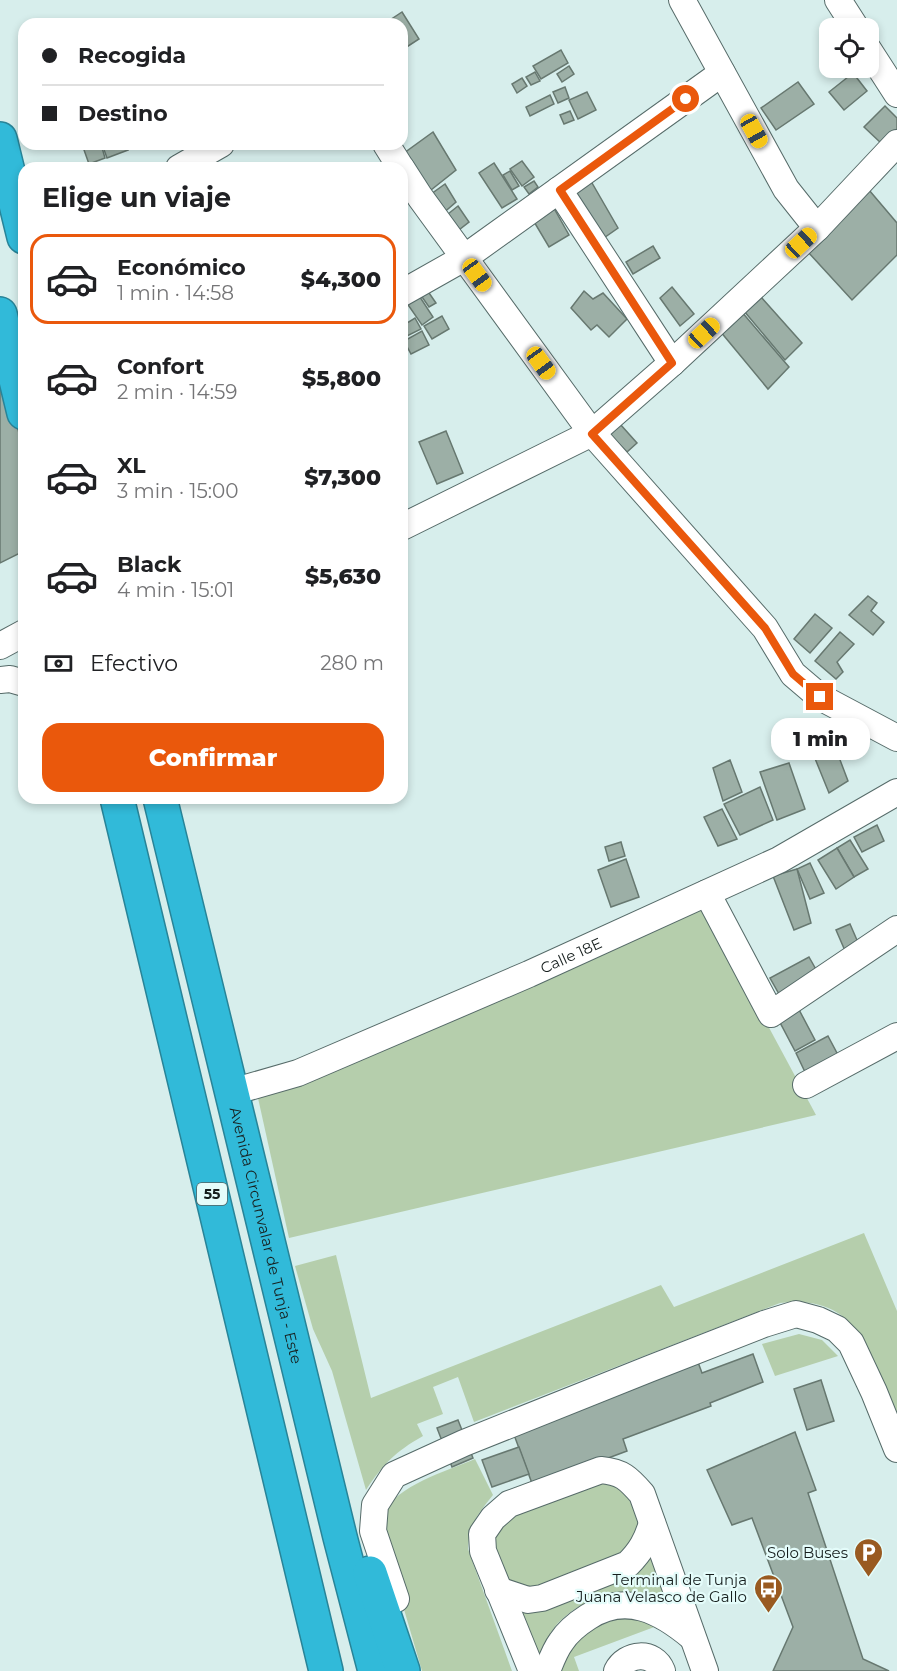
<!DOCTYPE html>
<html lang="es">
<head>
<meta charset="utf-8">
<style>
	:root { --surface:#fff; --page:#f2f2f2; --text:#202124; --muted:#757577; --line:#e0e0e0; --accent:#ea580c }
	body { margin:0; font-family:Montserrat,sans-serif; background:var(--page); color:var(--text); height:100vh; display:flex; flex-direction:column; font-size:22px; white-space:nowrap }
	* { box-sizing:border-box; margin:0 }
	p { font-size:20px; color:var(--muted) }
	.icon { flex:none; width:33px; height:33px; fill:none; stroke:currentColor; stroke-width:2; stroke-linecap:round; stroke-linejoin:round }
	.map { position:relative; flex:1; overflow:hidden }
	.details { position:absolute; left:18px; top:162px; width:390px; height:642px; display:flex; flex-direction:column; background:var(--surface); border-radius:18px; box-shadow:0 3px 9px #0003 }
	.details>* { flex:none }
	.hud { position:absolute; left:18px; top:18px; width:390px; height:132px; border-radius:18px; box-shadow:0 3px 9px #0003; display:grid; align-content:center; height:132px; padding:0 24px; background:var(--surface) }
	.fabs { position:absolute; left:819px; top:18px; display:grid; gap:12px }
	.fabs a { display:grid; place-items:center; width:60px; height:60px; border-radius:12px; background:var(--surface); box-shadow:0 3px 9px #0003; font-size:30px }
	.end { position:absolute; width:27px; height:27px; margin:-14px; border:8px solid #ea580c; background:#fff; box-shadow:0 0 0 3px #fff }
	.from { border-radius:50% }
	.bubble { position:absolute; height:42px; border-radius:18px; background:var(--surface); box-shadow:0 3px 9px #0003; font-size:20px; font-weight:800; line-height:42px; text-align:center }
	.car { position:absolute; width:18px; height:36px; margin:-18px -9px; border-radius:8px; box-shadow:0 0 4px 2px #0007; background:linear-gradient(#f5c518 24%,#345 0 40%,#f5c518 0 76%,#345 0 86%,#f5c518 0) }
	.hud b { display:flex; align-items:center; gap:21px; height:57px; font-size:22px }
	.hud b+b { border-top:2px solid var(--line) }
	.hud i { width:15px; height:15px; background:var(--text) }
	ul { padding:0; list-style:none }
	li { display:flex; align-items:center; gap:18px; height:90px; margin:0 12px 9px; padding:0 12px; border:3px solid transparent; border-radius:18px }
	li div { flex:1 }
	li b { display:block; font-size:22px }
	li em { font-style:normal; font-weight:800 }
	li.active { border-color:var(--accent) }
	li>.icon { width:54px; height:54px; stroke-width:1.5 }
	h2 { padding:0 24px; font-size:27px; line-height:72px }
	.pay { display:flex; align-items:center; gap:15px; height:66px; padding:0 24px; font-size:22px }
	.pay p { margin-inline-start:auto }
	.button { display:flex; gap:12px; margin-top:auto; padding:12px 24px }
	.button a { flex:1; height:69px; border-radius:18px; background:var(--accent); color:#fff; font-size:24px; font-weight:800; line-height:69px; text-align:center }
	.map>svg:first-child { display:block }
	.green { fill:#b5ceac }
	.building { fill:#9cafa6; stroke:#677870; stroke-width:1.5 }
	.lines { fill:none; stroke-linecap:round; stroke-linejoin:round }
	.minor-casing { stroke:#566b69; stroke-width:28 }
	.highway-casing { stroke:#288498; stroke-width:36 }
	.minor { stroke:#fff; stroke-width:26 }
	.highway { stroke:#31bad9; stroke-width:33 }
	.route { stroke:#ea580c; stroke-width:8 }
	.labels { text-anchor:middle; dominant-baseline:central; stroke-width:4.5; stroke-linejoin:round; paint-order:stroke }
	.shield { fill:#e4fcfa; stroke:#546160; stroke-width:1.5 }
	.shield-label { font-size:14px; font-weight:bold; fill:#171f1e }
	.street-label { font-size:15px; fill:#171f1e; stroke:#e4fcfa }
	.poi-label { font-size:15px; fill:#171f1e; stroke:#e4fcfa; text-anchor:end }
</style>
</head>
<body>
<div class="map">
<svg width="897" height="1671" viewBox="0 0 897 1671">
	<rect width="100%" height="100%" fill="#d7eeec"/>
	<g class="green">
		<polygon points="702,903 816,1115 289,1238 258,1098"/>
		<path d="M864 1233 897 1311V1422L894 1419C873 1359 862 1293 780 1303L474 1422 458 1377 433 1387 443 1414 417 1424 423 1436C395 1452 384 1463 366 1490L332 1371 313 1329 295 1266 336 1255 371 1398 661 1285 674 1307Z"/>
		<polygon points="799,1334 822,1340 838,1356 775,1376 762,1344"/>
		<path d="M475 1459 493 1495C478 1514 469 1524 468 1549L512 1671H422L382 1534C382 1528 381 1520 383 1515 395 1485 448 1471 475 1459Z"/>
		<path d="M603 1482C631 1491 632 1504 640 1530L620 1560 529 1592 504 1580C493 1552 486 1537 512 1514Z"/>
		<path d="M650 1548 671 1606C634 1586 588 1592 558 1623 549 1632 545 1649 539 1661L514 1602Z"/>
		<polygon points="627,1615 657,1626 574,1657 579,1671 557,1671 589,1622"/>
	</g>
	<g class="building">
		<polygon points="402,12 419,39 402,50 402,24 384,24"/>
		<polygon points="561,50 568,63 541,79 533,66"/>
		<polygon points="569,66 574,74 562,82 557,74"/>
		<polygon points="535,72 540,81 531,85 526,77"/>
		<polygon points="853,73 867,91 844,110 829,92"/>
		<polygon points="522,78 527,86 517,93 512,84"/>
		<polygon points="798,82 814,104 776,130 761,108"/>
		<polygon points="565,87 569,98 558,103 553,92"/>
		<polygon points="587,92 596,110 578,119 569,100"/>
		<polygon points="550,95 554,104 530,116 526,107"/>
		<polygon points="885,106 897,118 897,129 882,144 864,127"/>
		<polygon points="570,111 574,120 564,124 560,115"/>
		<polygon points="433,132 456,170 426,194 400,156"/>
		<polygon points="93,144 101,144 105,158 89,164 83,147"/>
		<polygon points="102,144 125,144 128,150 107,158"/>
		<polygon points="522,161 534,177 522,186 510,169"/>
		<polygon points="494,163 517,199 502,208 479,173"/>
		<polygon points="510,171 519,186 512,190 503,175"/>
		<polygon points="588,176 618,228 601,240 571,188"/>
		<polygon points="534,181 538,187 529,194 524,187"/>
		<polygon points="445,184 456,202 441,215 427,197"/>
		<polygon points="869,190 897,223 897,255 852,300 808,252"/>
		<polygon points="551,203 569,235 549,247 530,215"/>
		<polygon points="458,206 469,222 455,233 443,218"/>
		<polygon points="653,246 660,258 633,274 626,262"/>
		<polygon points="672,287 694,314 680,326 660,298"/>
		<polygon points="427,290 436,303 429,307 420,294"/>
		<polygon points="416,291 433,317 422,325 404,299"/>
		<polygon points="584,291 593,299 603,293 627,319 609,337 597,325 591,330 571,308"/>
		<polygon points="760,296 802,343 785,360 744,311"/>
		<polygon points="741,311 789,367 768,389 720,331"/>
		<polygon points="442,316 449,329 432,339 424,326"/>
		<polygon points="415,318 421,329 405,337 402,326"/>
		<polygon points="422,331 429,345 411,354 404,341"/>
		<polygon points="0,354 24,454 24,551 0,563"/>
		<polygon points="620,424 637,443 627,452 610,435"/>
		<polygon points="446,431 463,473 437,484 419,442"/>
		<polygon points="868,596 877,603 871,611 884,622 873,635 849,615"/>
		<polygon points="815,614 832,628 810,653 794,639"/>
		<polygon points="840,632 854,644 837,662 843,672 836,679 815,661"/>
		<polygon points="834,744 848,781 829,793 814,756"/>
		<polygon points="730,760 742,792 723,801 713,768"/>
		<polygon points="789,763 805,809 777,820 760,772"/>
		<polygon points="760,787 773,820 740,835 724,804"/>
		<polygon points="722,809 737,839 718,846 704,817"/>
		<polygon points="877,825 884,841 862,852 854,837"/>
		<polygon points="850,840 868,869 854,877 837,848"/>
		<polygon points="621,842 625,856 609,861 605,847"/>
		<polygon points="837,848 854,877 836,889 818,860"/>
		<polygon points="626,859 639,897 611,907 598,870"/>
		<polygon points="810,863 824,893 810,899 797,869"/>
		<polygon points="797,869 811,923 794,930 773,876"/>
		<polygon points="850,924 860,947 846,953 836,930"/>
		<polygon points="809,957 818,973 779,994 770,978"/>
		<polygon points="796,1004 815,1040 795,1051 776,1015"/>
		<polygon points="828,1036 838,1055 805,1072 796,1053"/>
		<polygon points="695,1354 702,1373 753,1354 763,1382 710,1403 711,1406 623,1439 627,1451 533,1486 510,1424"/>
		<polygon points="821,1380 834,1421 807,1430 794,1389"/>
		<polygon points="458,1420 473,1458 452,1467 437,1428"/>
		<polygon points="795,1432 816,1490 808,1493 863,1659 889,1671 773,1671 793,1627 752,1518 732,1525 707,1470"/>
		<polygon points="519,1447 529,1474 492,1487 482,1460"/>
	</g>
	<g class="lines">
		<defs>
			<g id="minor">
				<polyline points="682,0 786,189 817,228"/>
				<polyline points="838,0 856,28"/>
				<polyline points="868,49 897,94"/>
				<polyline points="386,144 401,168"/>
				<polyline points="179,168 221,144"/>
				<polyline points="402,169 420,197 592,433 765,628 793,674 820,697 897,738"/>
				<polyline points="559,190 672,363"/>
				<polyline points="402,293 464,258 722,73"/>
				<polyline points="402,527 592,433 672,363 817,228 897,143"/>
				<polyline points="0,646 24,633"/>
				<polyline points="0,680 10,679 24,683"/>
				<polyline points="707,893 771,1014 897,929"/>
				<polyline points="806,1085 897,1036"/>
				<path id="s1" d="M232 1092 298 1073 529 974 779 860 897 792"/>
				<path d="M498 1590 528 1600 542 1598 628 1564C641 1551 647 1540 652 1523"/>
				<polyline points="396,1599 373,1531 375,1505 394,1475 464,1443 649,1369 764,1324 796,1314 818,1320 837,1329 851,1343 874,1392 897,1449"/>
				<path d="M532 1671 483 1551 482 1534 493 1518 509 1504 601 1470C622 1472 628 1478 642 1494L705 1671"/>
				<path d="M547 1671C551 1661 555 1650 561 1642 568 1631 577 1624 588 1617 626 1592 661 1611 692 1637"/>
				<path d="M617 1671C626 1653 654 1650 662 1671"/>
			</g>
			<g id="highway">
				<polyline points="0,139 24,237"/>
				<polyline points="0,314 24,413"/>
				<polyline points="117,798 326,1671"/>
				<path id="s2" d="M160 798 340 1537 375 1671"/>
				<polyline points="370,1573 403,1671"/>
			</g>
		</defs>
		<use href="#minor" class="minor-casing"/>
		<use href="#highway" class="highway-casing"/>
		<use href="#minor" class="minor"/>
		<use href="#highway" class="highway"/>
	</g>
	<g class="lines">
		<polyline class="route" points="686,99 560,190 672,363 592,434 765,628 793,674 820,697"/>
	</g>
	<defs>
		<symbol id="parking-pin" viewBox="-11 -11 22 30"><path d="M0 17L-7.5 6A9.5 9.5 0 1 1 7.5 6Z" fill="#995a21" stroke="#e4fcfa"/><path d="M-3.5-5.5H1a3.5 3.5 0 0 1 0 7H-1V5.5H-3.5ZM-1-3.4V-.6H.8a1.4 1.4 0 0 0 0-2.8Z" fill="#fff"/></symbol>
		<symbol id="bus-pin" viewBox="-11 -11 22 30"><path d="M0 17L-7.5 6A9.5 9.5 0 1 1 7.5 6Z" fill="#995a21" stroke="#e4fcfa"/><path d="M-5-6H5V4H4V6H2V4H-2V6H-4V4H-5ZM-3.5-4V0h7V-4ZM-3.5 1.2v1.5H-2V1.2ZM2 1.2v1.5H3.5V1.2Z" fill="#fff"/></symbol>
	</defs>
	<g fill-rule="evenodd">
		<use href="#parking-pin" x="852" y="1536" width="33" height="45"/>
		<use href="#bus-pin" x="752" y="1572" width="33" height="45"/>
	</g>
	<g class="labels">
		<rect class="shield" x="197" y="1183" width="30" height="22" rx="4.5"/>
		<g class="shield-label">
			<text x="212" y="1194">55</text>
		</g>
		<g class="street-label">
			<text stroke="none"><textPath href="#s1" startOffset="366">Calle 18E</textPath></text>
			<text stroke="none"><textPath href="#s2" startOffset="450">Avenida Circunvalar de Tunja - Este</textPath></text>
		</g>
		<g class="poi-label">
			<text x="848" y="1552">Solo Buses</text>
			<text x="747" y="1579">Terminal de Tunja<tspan x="747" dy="17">Juana Velasco de Gallo</tspan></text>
		</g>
	</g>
</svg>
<div class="fabs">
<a><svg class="icon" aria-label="locate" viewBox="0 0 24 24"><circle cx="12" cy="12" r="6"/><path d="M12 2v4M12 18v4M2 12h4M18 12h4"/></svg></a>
</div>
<i class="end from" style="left:686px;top:99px"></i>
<i class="end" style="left:820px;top:697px"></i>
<div class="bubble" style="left:771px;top:718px;width:99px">1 min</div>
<i class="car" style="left:754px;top:131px;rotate:151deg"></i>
<i class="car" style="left:801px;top:243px;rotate:47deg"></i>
<i class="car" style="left:477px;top:275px;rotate:144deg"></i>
<i class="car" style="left:704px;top:333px;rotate:47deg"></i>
<i class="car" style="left:541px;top:363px;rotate:144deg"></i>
<div class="hud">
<b><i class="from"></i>Recogida</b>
<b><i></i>Destino</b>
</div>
<section class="details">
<h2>Elige un viaje</h2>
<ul>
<li class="active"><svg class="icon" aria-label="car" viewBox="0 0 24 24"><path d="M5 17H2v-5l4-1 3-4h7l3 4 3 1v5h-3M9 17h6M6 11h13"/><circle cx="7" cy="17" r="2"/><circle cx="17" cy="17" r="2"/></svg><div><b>Económico</b><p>1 min · 14:58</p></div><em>$4,300</em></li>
<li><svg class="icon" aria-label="car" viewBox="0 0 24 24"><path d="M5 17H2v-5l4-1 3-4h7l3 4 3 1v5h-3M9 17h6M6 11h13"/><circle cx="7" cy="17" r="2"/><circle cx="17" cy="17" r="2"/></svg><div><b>Confort</b><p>2 min · 14:59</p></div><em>$5,800</em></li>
<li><svg class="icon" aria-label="car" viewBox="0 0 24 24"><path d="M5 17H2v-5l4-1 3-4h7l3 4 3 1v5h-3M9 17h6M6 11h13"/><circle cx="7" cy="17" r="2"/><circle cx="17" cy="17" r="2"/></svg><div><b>XL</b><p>3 min · 15:00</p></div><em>$7,300</em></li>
<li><svg class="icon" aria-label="car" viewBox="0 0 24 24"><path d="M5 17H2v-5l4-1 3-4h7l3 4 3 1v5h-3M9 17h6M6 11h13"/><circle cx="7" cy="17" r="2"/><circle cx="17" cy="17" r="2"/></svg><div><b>Black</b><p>4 min · 15:01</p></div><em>$5,630</em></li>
</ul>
<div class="pay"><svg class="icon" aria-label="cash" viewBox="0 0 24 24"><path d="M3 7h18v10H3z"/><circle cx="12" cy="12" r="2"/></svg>Efectivo<p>280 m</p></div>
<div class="button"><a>Confirmar</a></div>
</section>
</div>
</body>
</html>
